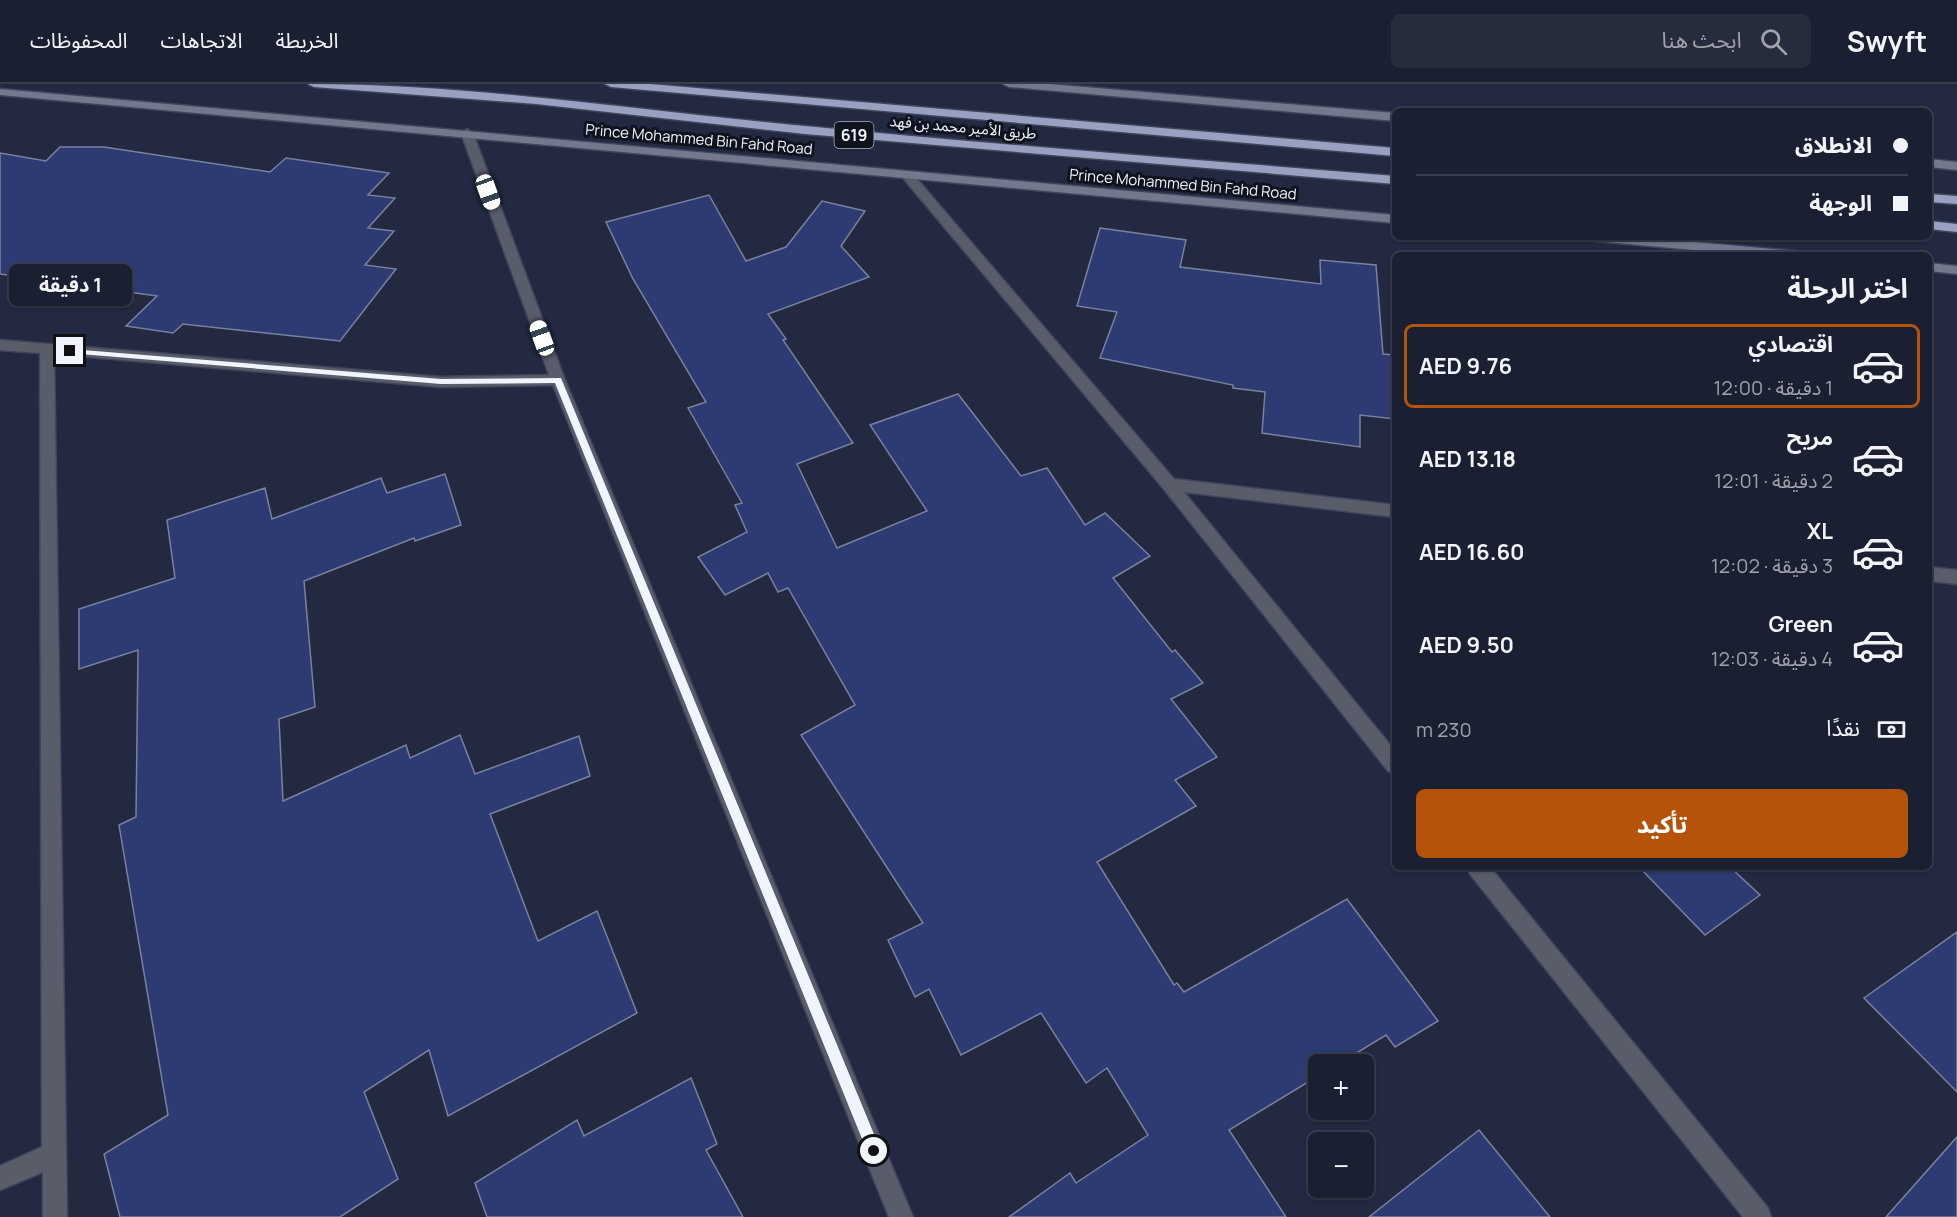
<!DOCTYPE html>
<html lang="ar">
<head>
<meta charset="utf-8">
<style>
	:root { --surface:#1a1f31; --page:#272c3d; --text:#f1f3f6; --muted:#9fa2ab; --line:#383d4d; --accent:#b45309 }
	body { margin:0; font-family:Manrope,"Noto Sans Arabic",sans-serif; background:var(--page); color:var(--text); direction:rtl; height:100vh; display:flex; flex-direction:column; font-size:22px; white-space:nowrap }
	* { box-sizing:border-box; margin:0 }
	p { font-size:20px; color:var(--muted) }
	.icon { flex:none; width:33px; height:33px; fill:none; stroke:currentColor; stroke-width:2; stroke-linecap:round; stroke-linejoin:round }
	.map { position:relative; flex:1; overflow:hidden; direction:ltr }
	.panel { position:absolute; left:1392px; top:168px; width:540px; height:618px; display:flex; flex-direction:column; background:var(--surface); border-radius:9px; box-shadow:0 2px 4px #0004,0 0 0 2px var(--line); direction:rtl }
	.panel>* { flex:none }
	.banner { position:absolute; left:1392px; top:24px; width:540px; height:132px; border-radius:9px; box-shadow:0 2px 4px #0004,0 0 0 2px var(--line); direction:rtl; display:grid; align-content:center; height:132px; padding:0 24px; background:var(--surface) }
	.buttons { position:absolute; left:1308px; top:970px; display:grid; gap:12px }
	.buttons a { display:grid; place-items:center; width:66px; height:66px; border-radius:9px; background:var(--surface); box-shadow:0 2px 4px #0004,0 0 0 2px var(--line); font-size:30px }
	.end { position:absolute; width:27px; height:27px; margin:-14px; border:8px solid #f0f4fd; background:#111; box-shadow:0 0 0 3px #111 }
	.from { border-radius:50% }
	.bubble { position:absolute; height:42px; border-radius:9px; background:var(--surface); box-shadow:0 2px 4px #0004,0 0 0 2px var(--line); font-size:20px; font-weight:700; line-height:42px; text-align:center; direction:rtl }
	.car { position:absolute; width:18px; height:36px; margin:-18px -9px; border-radius:8px; box-shadow:0 0 4px 2px #0007; background:linear-gradient(#fff 24%,#345 0 40%,#fff 0 76%,#345 0 86%,#fff 0) }
	.banner b { display:flex; align-items:center; gap:21px; height:57px; font-size:22px }
	.banner b+b { border-top:2px solid var(--line) }
	.banner i { width:15px; height:15px; background:var(--text) }
	ul { padding:0; list-style:none }
	li { display:flex; align-items:center; gap:18px; height:84px; margin:0 12px 9px; padding:0 12px; border:3px solid transparent; border-radius:9px }
	li div { flex:1 }
	li b { display:block; font-size:22px }
	li em { font-style:normal; font-weight:700 }
	li.selected { border-color:var(--accent) }
	li>.icon { width:54px; height:54px; stroke-width:1.5 }
	h2 { padding:0 24px; font-size:27px; line-height:72px }
	.pay { display:flex; align-items:center; gap:15px; height:66px; padding:0 24px; font-size:22px }
	.pay p { margin-inline-start:auto }
	.cta { display:flex; gap:12px; margin-top:auto; padding:12px 24px }
	.cta a { flex:1; height:69px; border-radius:9px; background:var(--accent); color:#fff; font-size:24px; font-weight:700; line-height:69px; text-align:center }
	header { display:flex; align-items:center; gap:36px; box-sizing:border-box; height:84px; padding:0 30px; background:var(--surface); border-bottom:2px solid var(--line) }
	header strong { font-size:28px }
	nav { display:flex; gap:33px; margin-inline-start:auto; font-size:21px }
	.search { width:420px; height:54px; background:var(--page); display:flex; align-items:center; gap:15px; box-sizing:border-box; padding:0 21px; border-radius:9px; color:var(--muted); font-size:22px }
	.map>svg:first-child { display:block }
	.building { fill:#2d3b72; stroke:#78829f; stroke-width:1.5 }
	.lines { fill:none; stroke-linecap:round; stroke-linejoin:round }
	.minor-casing { stroke:#3f455b; stroke-width:3 }
	.tertiary-casing { stroke:#3f455b; stroke-width:3 }
	.secondary-casing { stroke:#3f455b; stroke-width:3 }
	.motorway-casing { stroke:#3f455b; stroke-width:3 }
	.minor { fill:#595d69; fill-rule:evenodd }
	.tertiary { fill:#595d69; fill-rule:evenodd }
	.secondary { fill:#73798c; fill-rule:evenodd }
	.motorway { fill:#98a2c0; fill-rule:evenodd }
	.route { fill:#f0f4fd }
	.labels { text-anchor:middle; dominant-baseline:central; stroke-width:6; stroke-linejoin:round; paint-order:stroke }
	.far-street-label { font-size:15px; fill:#f0f4fd; stroke:#0f131e }
	.shield { fill:#0f131e; stroke:#acb0ba; stroke-width:1.5 }
	.shield-label { font-size:16px; font-weight:bold; fill:#f0f4fd }
</style>
</head>
<body>
<header>
<strong>Swyft</strong>
<div class="search"><svg class="icon" aria-label="search" viewBox="0 0 24 24"><circle cx="10" cy="10" r="6"/><path d="M15 15l6 6"/></svg>ابحث هنا</div>
<nav><a>الخريطة</a><a>الاتجاهات</a><a>المحفوظات</a></nav>
</header>
<div class="map">
<svg width="1957" height="1133" viewBox="0 0 1957 1133">
	<rect width="100%" height="100%" fill="#222941"/>
	<g class="building">
		<polygon points="60,63 104,63 270,88 286,74 389,89 368,111 395,114 368,144 394,147 365,181 396,185 340,257 183,240 173,249 126,242 157,212 0,190 0,69 46,77"/>
		<polygon points="709,111 746,177 786,163 822,117 865,127 841,162 869,193 768,230 786,255 783,256 853,359 797,380 837,464 927,427 870,341 958,310 1021,392 1047,384 1085,441 1105,429 1150,472 1113,494 1172,568 1175,566 1203,599 1171,615 1217,673 1175,696 1196,722 1097,778 1174,901 1177,899 1184,908 1347,815 1438,937 1395,963 1386,951 1337,981 1318,981 1318,992 1229,1046 1286,1133 1009,1133 1070,1089 1076,1099 1148,1051 1107,984 1086,999 1041,929 961,971 929,905 915,913 888,856 923,839 801,651 855,621 788,504 778,508 768,489 725,511 698,473 747,448 735,421 742,419 688,324 706,318 633,195 606,138"/>
		<polygon points="1100,144 1186,156 1180,183 1321,200 1320,176 1376,181 1383,270 1395,271 1395,335 1360,331 1360,363 1262,349 1265,308 1233,304 1233,301 1100,274 1117,228 1077,222"/>
		<polygon points="445,390 461,441 415,457 414,454 304,497 315,623 279,635 283,717 406,661 410,674 460,651 475,690 579,652 590,692 490,730 538,857 597,827 637,929 448,1032 429,966 364,1008 398,1095 340,1133 120,1133 104,1070 168,1031 119,741 136,733 138,566 79,585 79,525 175,494 167,436 265,404 272,435 381,394 387,409"/>
		<polygon points="1639,783 1730,783 1760,811 1705,851"/>
		<polygon points="1957,848 1957,1008 1864,914"/>
		<polygon points="691,994 717,1060 706,1066 743,1133 487,1133 475,1099 577,1036 584,1052"/>
		<polygon points="1479,1046 1550,1133 1369,1133"/>
		<polygon points="1957,1053 1957,1133 1886,1133"/>
	</g>
	<g class="lines">
		<defs>
			<g id="minor">
				<polygon points="907,87 911,88 1174,395 1395,421 1395,433 1184,408 1395,667 1395,690 1388,687 1163,404 903,94 901,91"/>
				<polygon points="0,256 441,293 558,291 565,296 558,301 441,303 54,270 67,1133 43,1133 43,1088 0,1106 0,1082 42,1063 40,269 0,266"/>
				<polygon points="1929,483 1957,486 1957,500 1929,497"/>
				<polygon points="1467,783 1490,783 1768,1124 1771,1133 1743,1133 1470,790"/>
			</g>
			<polygon id="tertiary" points="467,45 473,49 565,296 913,1133 889,1133 551,296 461,49"/>
			<g id="secondary">
				<polygon points="1003,0 1049,0 1395,29 1395,37 1009,3"/>
				<polygon points="0,5 1395,131 1395,139 0,11"/>
				<polygon points="1929,75 1957,78 1957,86 1929,83"/>
				<polygon points="1588,153 1639,153 1795,167 1802,171 1750,171 1595,157"/>
				<polygon points="1929,179 1957,182 1957,190 1929,187"/>
			</g>
			<g id="motorway">
				<path d="M308 0C474 0 640 27 805 42 1001 61 1198 76 1395 92V100L805 50 536 20 314 3Z"/>
				<polygon points="605,0 650,0 1395,64 1395,72 611,3"/>
				<polygon points="1929,110 1957,112 1957,120 1929,118"/>
				<polygon points="1929,137 1957,140 1957,148 1929,145"/>
			</g>
		</defs>
		<use href="#minor" class="minor-casing"/>
		<use href="#tertiary" class="tertiary-casing"/>
		<use href="#secondary" class="secondary-casing"/>
		<use href="#motorway" class="motorway-casing"/>
		<use href="#minor" class="minor"/>
		<use href="#tertiary" class="tertiary"/>
		<use href="#secondary" class="secondary"/>
		<use href="#motorway" class="motorway"/>
	</g>
	<polygon class="route" points="70,265 441,295 561,294 881,1067 879,1072 874,1073 869,1072 555,299 441,300 68,269 66,267"/>
	<g class="labels">
		<g class="far-street-label">
			<text transform="translate(963 43) rotate(5)">طريق الأمير محمد بن فهد</text>
			<text transform="translate(699 55) rotate(5)">Prince Mohammed Bin Fahd Road</text>
			<text transform="translate(1183 100) rotate(5)">Prince Mohammed Bin Fahd Road</text>
		</g>
		<rect class="shield" x="834.5" y="38" width="39" height="26" rx="4.5"/>
		<g class="shield-label">
			<text x="854" y="51">619</text>
		</g>
	</g>
</svg>
<div class="buttons">
<a>+</a>
<a>−</a>
</div>
<i class="end from" style="left:874px;top:1067px"></i>
<i class="end" style="left:70px;top:267px"></i>
<div class="bubble" style="left:9px;top:180px;width:123px">1 دقيقة</div>
<i class="car" style="left:488px;top:108px;rotate:160deg"></i>
<i class="car" style="left:542px;top:254px;rotate:340deg"></i>
<div class="banner">
<b><i class="from"></i>الانطلاق</b>
<b><i></i>الوجهة</b>
</div>
<section class="panel">
<h2>اختر الرحلة</h2>
<ul>
<li class="selected"><svg class="icon" aria-label="car" viewBox="0 0 24 24"><path d="M5 17H2v-5l4-1 3-4h7l3 4 3 1v5h-3M9 17h6M6 11h13"/><circle cx="7" cy="17" r="2"/><circle cx="17" cy="17" r="2"/></svg><div><b>اقتصادي</b><p>1 دقيقة · 12:00</p></div><em>AED 9.76</em></li>
<li><svg class="icon" aria-label="car" viewBox="0 0 24 24"><path d="M5 17H2v-5l4-1 3-4h7l3 4 3 1v5h-3M9 17h6M6 11h13"/><circle cx="7" cy="17" r="2"/><circle cx="17" cy="17" r="2"/></svg><div><b>مريح</b><p>2 دقيقة · 12:01</p></div><em>AED 13.18</em></li>
<li><svg class="icon" aria-label="car" viewBox="0 0 24 24"><path d="M5 17H2v-5l4-1 3-4h7l3 4 3 1v5h-3M9 17h6M6 11h13"/><circle cx="7" cy="17" r="2"/><circle cx="17" cy="17" r="2"/></svg><div><b>XL</b><p>3 دقيقة · 12:02</p></div><em>AED 16.60</em></li>
<li><svg class="icon" aria-label="car" viewBox="0 0 24 24"><path d="M5 17H2v-5l4-1 3-4h7l3 4 3 1v5h-3M9 17h6M6 11h13"/><circle cx="7" cy="17" r="2"/><circle cx="17" cy="17" r="2"/></svg><div><b>Green</b><p>4 دقيقة · 12:03</p></div><em>AED 9.50</em></li>
</ul>
<div class="pay"><svg class="icon" aria-label="cash" viewBox="0 0 24 24"><path d="M3 7h18v10H3z"/><circle cx="12" cy="12" r="2"/></svg>نقدًا<p>230 m</p></div>
<div class="cta"><a>تأكيد</a></div>
</section>
</div>
</body>
</html>
